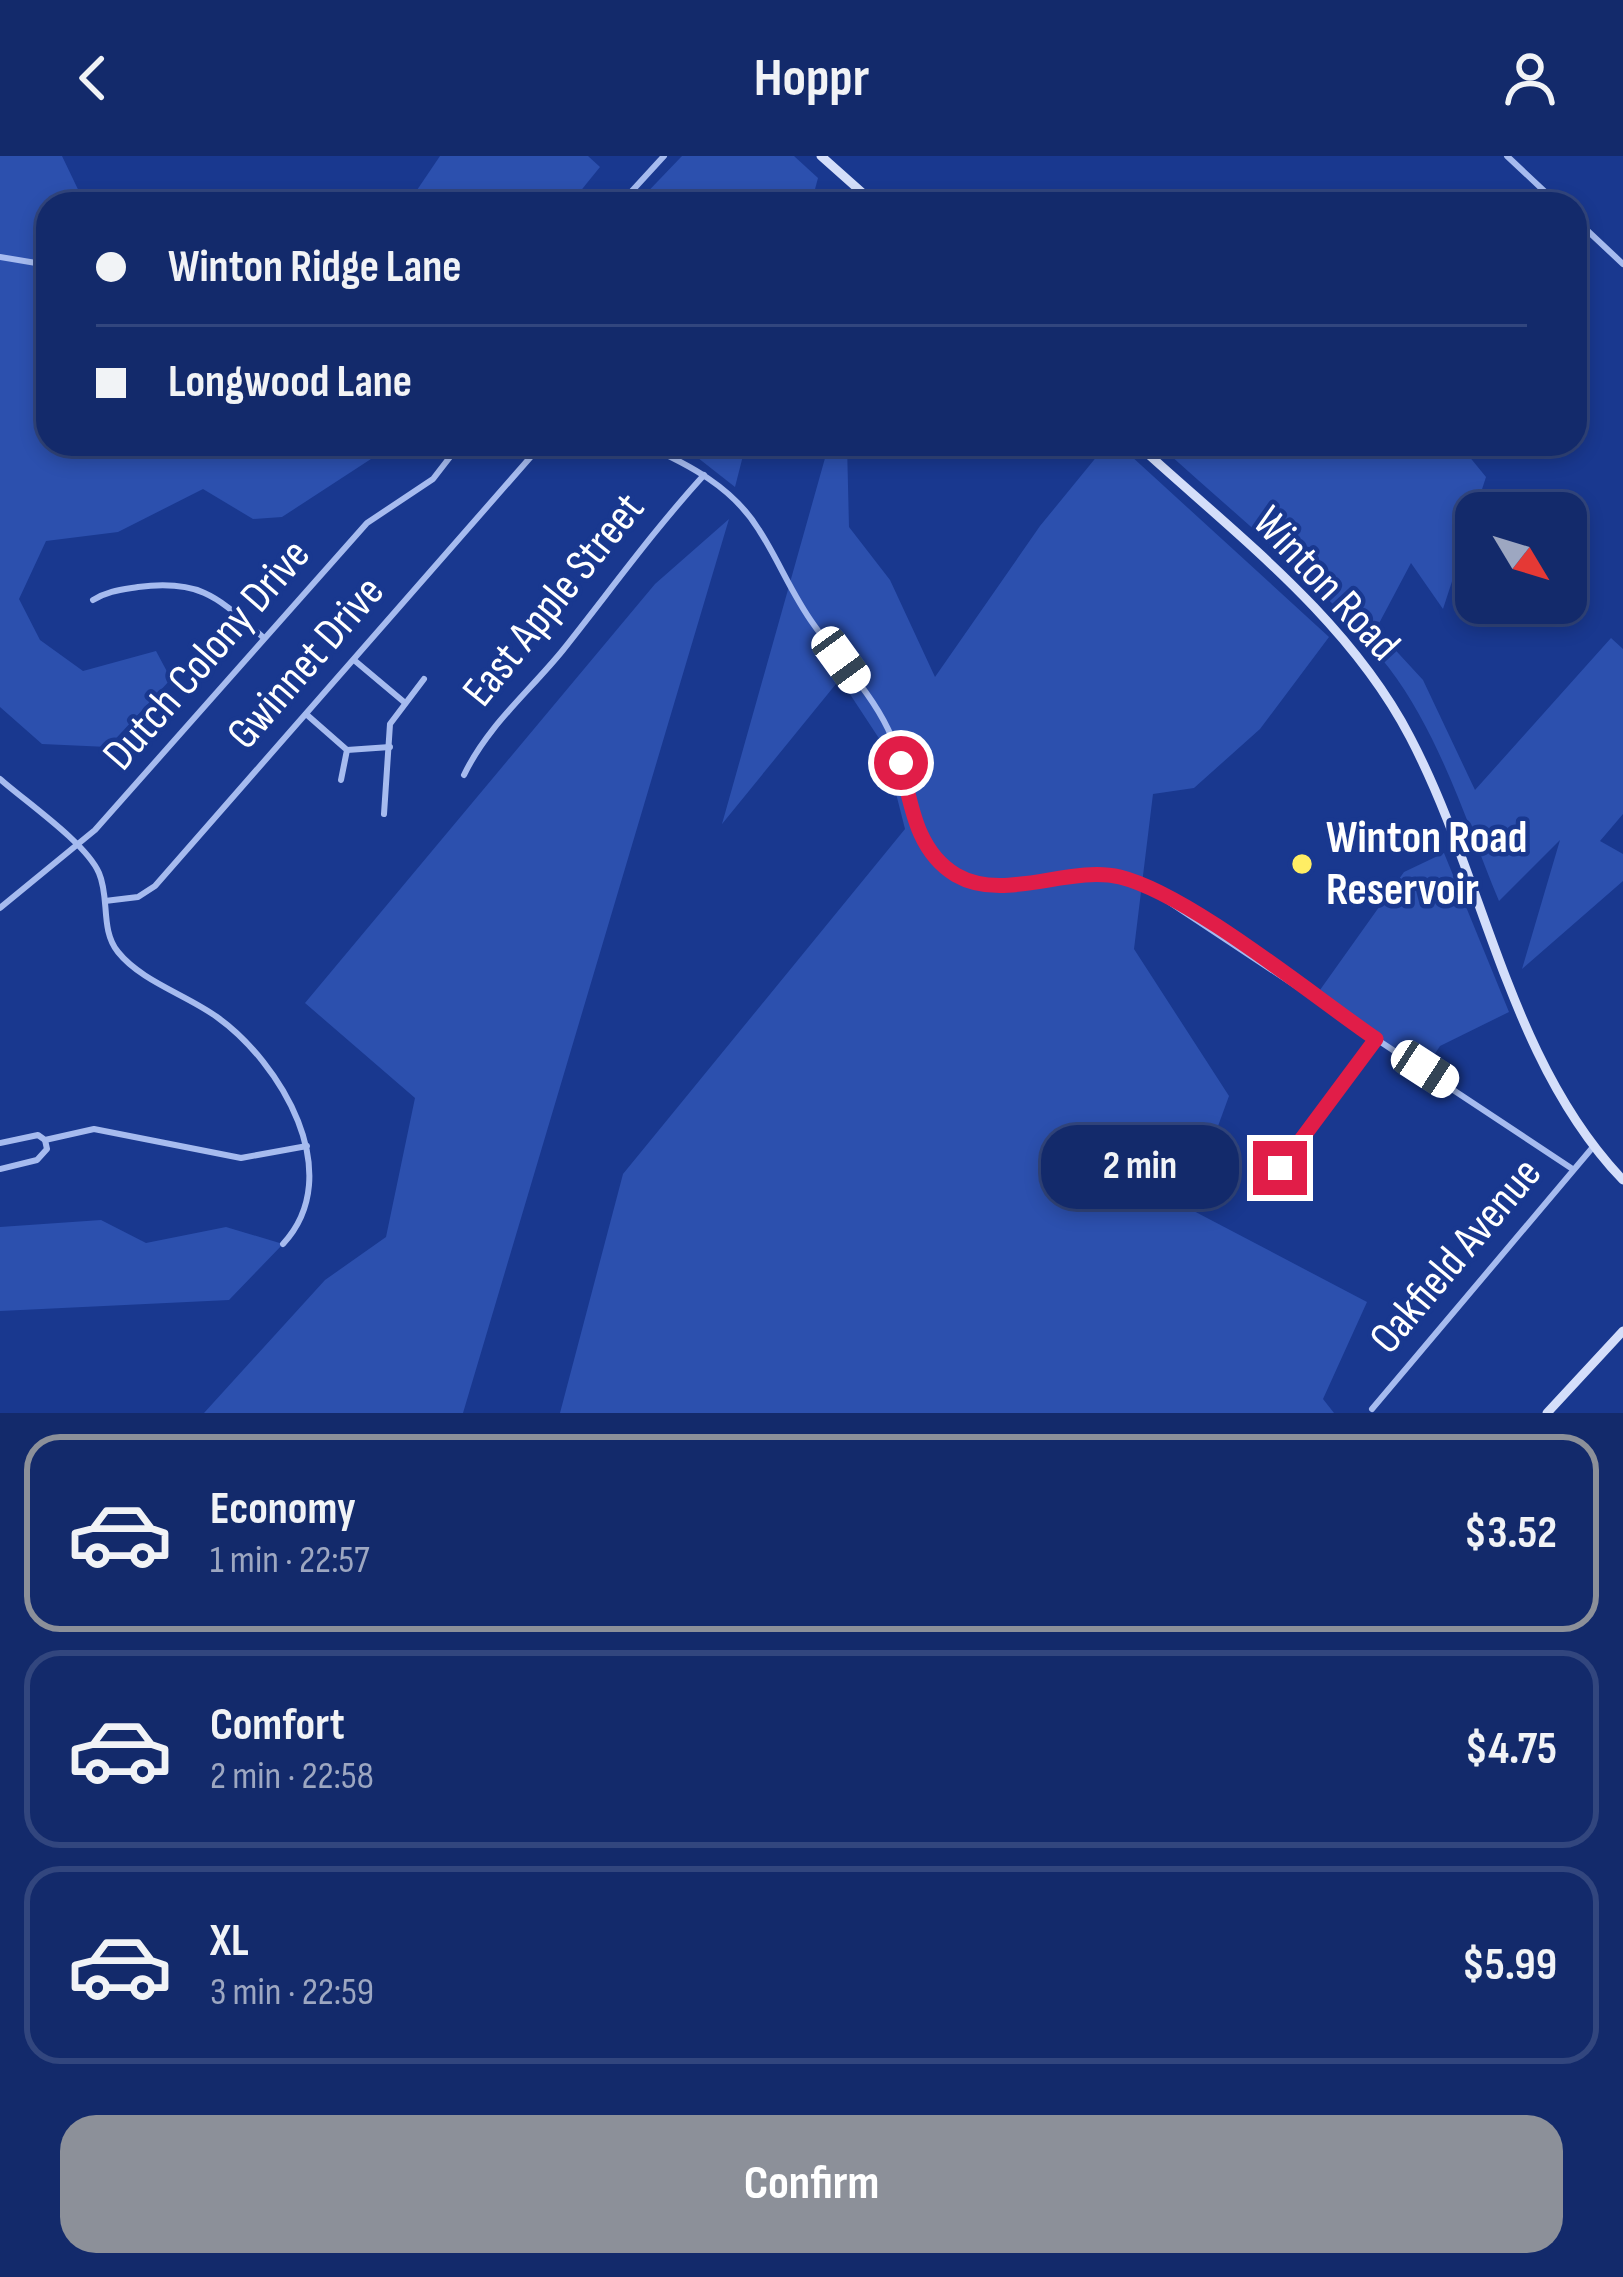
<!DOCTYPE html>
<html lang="en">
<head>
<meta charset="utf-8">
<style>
	:root { --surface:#132a6b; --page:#1c3271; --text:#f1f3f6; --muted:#9da7c1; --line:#32467e; --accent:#8c9099 }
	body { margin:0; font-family:"Sofia Sans Condensed",sans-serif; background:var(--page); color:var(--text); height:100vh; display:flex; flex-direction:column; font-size:45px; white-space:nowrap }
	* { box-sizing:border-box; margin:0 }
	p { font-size:39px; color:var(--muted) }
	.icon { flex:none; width:66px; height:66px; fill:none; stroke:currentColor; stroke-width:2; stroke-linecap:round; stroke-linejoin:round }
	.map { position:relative; height:1257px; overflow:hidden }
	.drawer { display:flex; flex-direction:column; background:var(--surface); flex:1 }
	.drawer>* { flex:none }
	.banner { position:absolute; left:36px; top:36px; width:1551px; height:264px; border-radius:36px; box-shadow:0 6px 18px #0003,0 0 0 3px var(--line); display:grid; align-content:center; height:264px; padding:0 60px; background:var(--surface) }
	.needle { width:78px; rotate:128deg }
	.fabs { position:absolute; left:1455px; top:336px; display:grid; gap:24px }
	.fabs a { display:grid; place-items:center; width:132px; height:132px; border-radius:24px; background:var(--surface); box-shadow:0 6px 18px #0003,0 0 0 3px var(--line); font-size:60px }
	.end { position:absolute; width:54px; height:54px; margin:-27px; border:15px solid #e11d48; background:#fff; box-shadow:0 0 0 6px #fff }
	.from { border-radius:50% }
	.bubble { position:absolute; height:84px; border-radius:36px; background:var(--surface); box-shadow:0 6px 18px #0003,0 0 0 3px var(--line); font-size:39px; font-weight:700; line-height:84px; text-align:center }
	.car { position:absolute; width:36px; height:72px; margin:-36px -18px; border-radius:15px; box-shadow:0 0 9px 3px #0007; background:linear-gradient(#fff 24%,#345 0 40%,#fff 0 76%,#345 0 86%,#fff 0) }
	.banner b { display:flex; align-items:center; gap:42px; height:114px; font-size:45px }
	.banner b+b { border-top:3px solid var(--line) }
	.banner i { width:30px; height:30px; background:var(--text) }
	ul { padding:21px 0 0; list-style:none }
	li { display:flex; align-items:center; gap:36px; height:198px; margin:0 24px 18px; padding:0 36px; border:6px solid var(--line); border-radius:36px }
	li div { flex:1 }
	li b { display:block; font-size:45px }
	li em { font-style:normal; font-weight:700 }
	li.selected { border-color:var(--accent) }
	li>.icon { width:108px; height:108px; stroke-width:1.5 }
	.action { display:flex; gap:24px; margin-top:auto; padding:24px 60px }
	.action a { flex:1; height:138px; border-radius:36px; background:var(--accent); color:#fff; font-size:48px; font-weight:700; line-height:138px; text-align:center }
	header { display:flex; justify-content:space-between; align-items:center; height:156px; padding:0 60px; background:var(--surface); font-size:54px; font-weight:700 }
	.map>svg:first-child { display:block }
	.green { fill:#2c50ae }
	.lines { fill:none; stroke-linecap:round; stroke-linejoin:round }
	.street { stroke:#a6bbef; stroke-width:6 }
	.secondary { stroke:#d4defa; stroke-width:9 }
	.route { stroke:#e11d48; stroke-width:15 }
	.poi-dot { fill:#ffed64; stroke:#19388f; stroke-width:4.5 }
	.labels { text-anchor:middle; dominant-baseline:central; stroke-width:9; stroke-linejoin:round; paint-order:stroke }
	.street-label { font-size:45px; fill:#fff; stroke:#19388f }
	.poi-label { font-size:45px; font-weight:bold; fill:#fff; stroke:#19388f; text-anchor:start }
</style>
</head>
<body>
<header><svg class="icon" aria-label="back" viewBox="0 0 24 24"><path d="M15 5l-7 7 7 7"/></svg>Hoppr<svg class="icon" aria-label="person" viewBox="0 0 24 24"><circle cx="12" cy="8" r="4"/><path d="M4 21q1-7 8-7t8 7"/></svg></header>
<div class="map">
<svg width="1623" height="1257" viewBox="0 0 1623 1257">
	<rect width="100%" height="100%" fill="#19388f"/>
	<g class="green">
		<polygon points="0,0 62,0 85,48 48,48 48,288 394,288 282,361 253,363 203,333 118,376 46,385 19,443 40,484 83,515 156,495 171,523 108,591 42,588 0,551"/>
		<polygon points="440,0 588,0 600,11 570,48 433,48 415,37"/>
		<polygon points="682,0 794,0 818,22 811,48 636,48"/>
		<polygon points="662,288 746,288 735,331 693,298"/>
		<polygon points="829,288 847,288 849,371 890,424 935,521 1040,370 1107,288 1118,288 1329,481 1260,573 1194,632 1153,638 1134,793 1229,940 1188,1052 1367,1146 1323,1243 1334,1257 560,1257 623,1018 905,673 884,590 840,523 722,668"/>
		<path d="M1158 288H1459L1486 321 1443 453 1411 407 1376 473 1423 524 1475 634 1611 482 1623 493V658L1600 685 1623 698V725L1522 813 1560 684 1499 745C1467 668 1440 579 1389 512 1324 428 1236 360 1158 288Z"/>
		<polygon points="729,363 463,1257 204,1257 325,1124 386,1081 415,942 305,847 655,428"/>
		<polygon points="1444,697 1509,856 1440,890 1425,913 1315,841 1404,716"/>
		<polygon points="101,1064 146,1087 226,1071 283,1088 229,1144 0,1155 0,1071"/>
	</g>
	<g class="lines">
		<g class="street">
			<polyline points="1507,0 1558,48"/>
			<polyline points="620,48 664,0"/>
			<polyline points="1575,63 1623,108"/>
			<polyline points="0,101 48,109"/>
			<path d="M643 288C688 308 733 331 759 374 779 405 792 439 814 469 838 503 870 535 888 573 912 622 905 688 956 719 1001 746 1083 706 1145 730L1571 1012"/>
			<path d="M93 444C108 435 120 434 138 431 202 423 218 442 264 482"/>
			<polyline points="354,504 404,546"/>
			<polyline points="306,558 347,594 341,624"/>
			<polyline points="347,594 390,591"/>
			<path d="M464 619C488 569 529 536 563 494 610 435 653 375 704 319"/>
			<path d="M0 623C26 646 86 687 99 717 110 742 100 774 118 796 141 825 187 839 217 861 280 906 348 1018 283 1088"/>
			<polyline points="384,658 390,568 424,523"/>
			<polyline points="105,745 138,741 155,730 542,288"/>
			<polyline points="0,752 95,674 367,367 433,323 460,288"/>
			<polyline points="0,987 38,979 45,984 94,973 241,1002 307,990"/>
			<polyline points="1280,1012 1376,883"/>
			<polyline points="0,1013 37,1004 47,993 45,984"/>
			<polyline points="1372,1253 1593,991"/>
		</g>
		<g class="secondary">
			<polyline points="821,0 875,48"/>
			<path d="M1137 288C1234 377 1348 462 1410 581 1485 724 1509 905 1623 1024"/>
			<polyline points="1547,1257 1623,1175"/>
		</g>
	</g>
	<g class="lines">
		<path class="route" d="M901 607C911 648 916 695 956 719 1004 747 1068 709 1120 721 1189 738 1313 840 1376 883L1280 1012"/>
	</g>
	<circle class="poi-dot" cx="1302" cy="708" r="12"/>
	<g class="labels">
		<g class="street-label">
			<text transform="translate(1326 428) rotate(47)">Winton Road</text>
			<text transform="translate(554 444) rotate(-51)">East Apple Street</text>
			<text transform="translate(207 499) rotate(-49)">Dutch Colony Drive</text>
			<text transform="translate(306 507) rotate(-49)">Gwinnet Drive</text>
			<text transform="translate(1456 1100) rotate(-50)">Oakfield Avenue</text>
		</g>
		<g class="poi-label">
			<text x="1326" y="682">Winton Road<tspan x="1326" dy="52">Reservoir</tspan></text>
		</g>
	</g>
</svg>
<div class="fabs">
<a><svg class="needle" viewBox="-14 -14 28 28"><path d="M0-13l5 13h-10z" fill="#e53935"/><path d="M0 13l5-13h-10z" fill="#9da7c1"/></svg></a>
</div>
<i class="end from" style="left:901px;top:607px"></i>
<i class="end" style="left:1280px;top:1012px"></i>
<div class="bubble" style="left:1041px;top:969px;width:198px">2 min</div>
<i class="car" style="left:841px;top:504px;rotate:144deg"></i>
<i class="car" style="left:1425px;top:913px;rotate:123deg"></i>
<div class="banner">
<b><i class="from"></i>Winton Ridge Lane</b>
<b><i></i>Longwood Lane</b>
</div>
</div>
<section class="drawer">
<ul>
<li class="selected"><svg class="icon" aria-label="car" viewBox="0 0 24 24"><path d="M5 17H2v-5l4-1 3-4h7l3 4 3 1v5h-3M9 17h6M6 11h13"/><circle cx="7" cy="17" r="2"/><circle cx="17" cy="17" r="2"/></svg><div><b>Economy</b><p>1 min · 22:57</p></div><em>$3.52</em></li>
<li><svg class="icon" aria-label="car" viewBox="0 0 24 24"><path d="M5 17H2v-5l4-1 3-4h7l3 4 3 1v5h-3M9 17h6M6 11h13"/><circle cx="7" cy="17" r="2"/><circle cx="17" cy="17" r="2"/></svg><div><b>Comfort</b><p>2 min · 22:58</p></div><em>$4.75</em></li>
<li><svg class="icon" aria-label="car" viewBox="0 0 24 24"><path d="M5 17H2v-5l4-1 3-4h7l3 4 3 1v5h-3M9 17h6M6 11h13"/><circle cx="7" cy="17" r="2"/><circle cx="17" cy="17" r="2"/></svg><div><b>XL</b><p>3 min · 22:59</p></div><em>$5.99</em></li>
</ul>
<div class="action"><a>Confirm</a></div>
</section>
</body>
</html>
